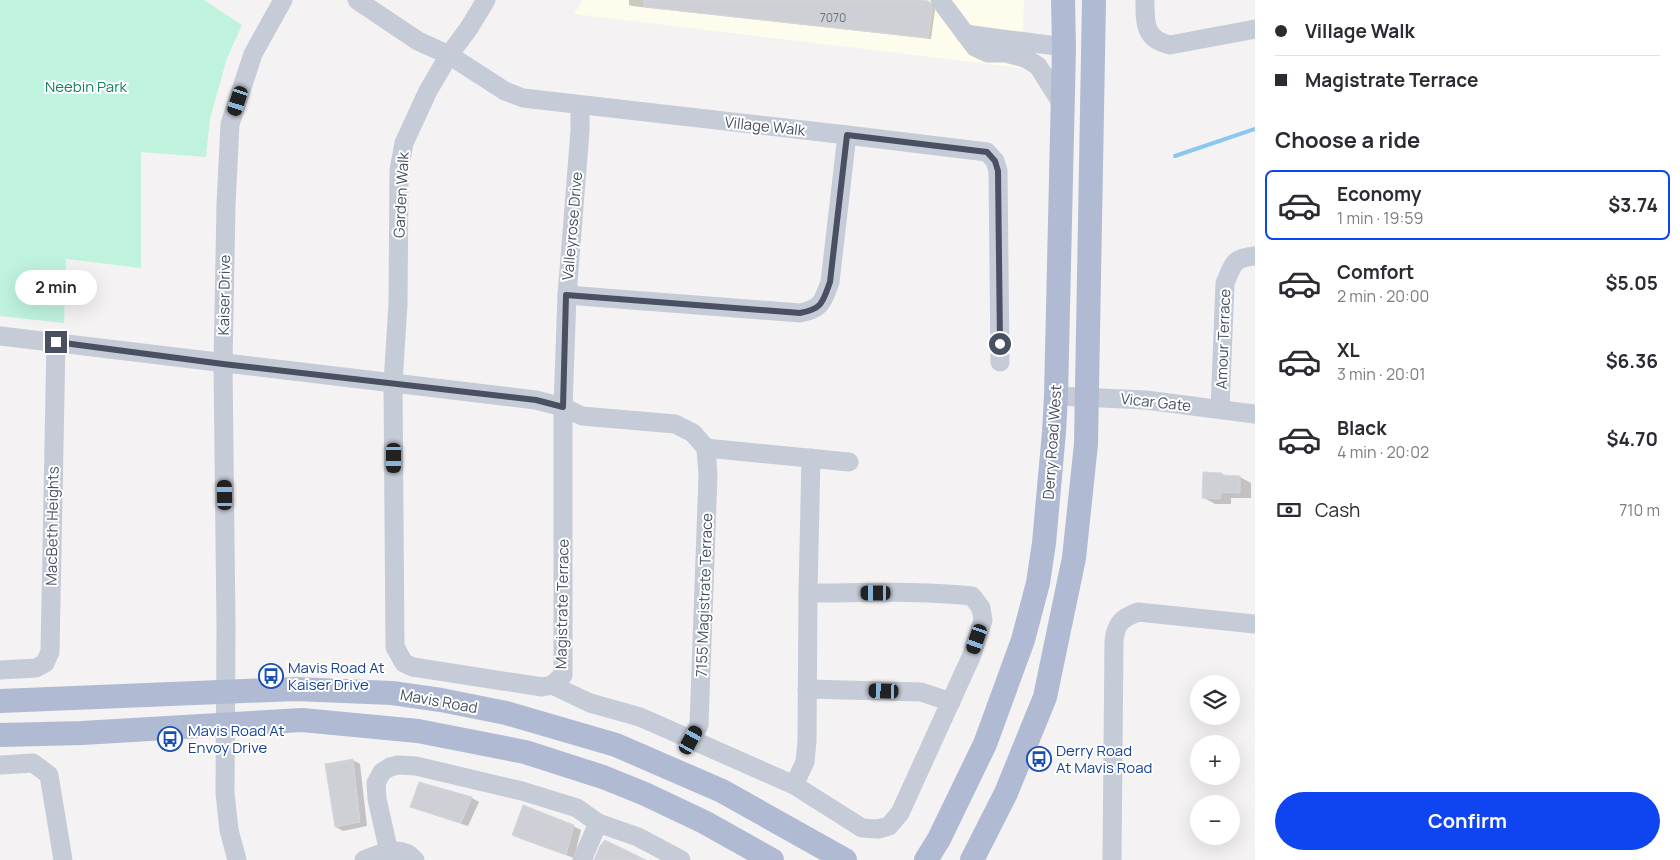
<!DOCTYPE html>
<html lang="en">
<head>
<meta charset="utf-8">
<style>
	:root { --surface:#fff; --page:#f7f7f7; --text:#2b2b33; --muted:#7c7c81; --line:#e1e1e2; --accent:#0f44f1 }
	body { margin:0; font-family:Manrope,sans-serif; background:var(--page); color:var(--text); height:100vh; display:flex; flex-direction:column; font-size:19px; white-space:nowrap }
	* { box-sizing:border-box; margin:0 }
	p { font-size:16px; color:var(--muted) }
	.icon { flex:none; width:28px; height:28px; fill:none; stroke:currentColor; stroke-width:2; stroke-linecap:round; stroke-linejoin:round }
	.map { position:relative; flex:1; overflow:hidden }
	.sheet { display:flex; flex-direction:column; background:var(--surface); width:425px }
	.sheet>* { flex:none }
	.guide { display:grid; align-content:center; height:110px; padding:0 20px; background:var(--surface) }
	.fabs { position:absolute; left:1190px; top:675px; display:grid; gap:10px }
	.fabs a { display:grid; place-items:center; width:50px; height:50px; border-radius:50%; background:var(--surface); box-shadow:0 5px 20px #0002; font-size:25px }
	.end { position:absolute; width:22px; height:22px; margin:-11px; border:6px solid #485061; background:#fff; box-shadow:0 0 0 2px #fff }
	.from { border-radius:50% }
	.bubble { position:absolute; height:35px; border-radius:18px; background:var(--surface); box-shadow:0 5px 20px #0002; font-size:16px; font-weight:700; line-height:35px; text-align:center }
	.car { position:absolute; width:15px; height:30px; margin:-15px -8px; border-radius:6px; box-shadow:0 0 4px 1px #0007; background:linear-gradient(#222 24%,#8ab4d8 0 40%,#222 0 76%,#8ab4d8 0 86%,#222 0) }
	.guide b { display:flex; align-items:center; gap:18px; height:48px; font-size:19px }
	.guide b+b { border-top:1px solid var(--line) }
	.guide i { width:12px; height:12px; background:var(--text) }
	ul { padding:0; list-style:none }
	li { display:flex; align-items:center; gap:15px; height:70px; margin:0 10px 8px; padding:0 10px; border:2px solid transparent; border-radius:8px }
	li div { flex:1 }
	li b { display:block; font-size:19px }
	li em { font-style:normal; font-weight:700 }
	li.current { border-color:var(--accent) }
	li>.icon { width:45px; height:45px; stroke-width:1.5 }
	h2 { padding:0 20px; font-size:22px; line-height:60px }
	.pay { display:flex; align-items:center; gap:12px; height:55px; padding:0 20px; font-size:19px }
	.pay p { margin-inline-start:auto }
	.cta { display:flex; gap:10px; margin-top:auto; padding:10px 20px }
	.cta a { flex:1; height:58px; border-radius:30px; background:var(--accent); color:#fff; font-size:20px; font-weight:700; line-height:58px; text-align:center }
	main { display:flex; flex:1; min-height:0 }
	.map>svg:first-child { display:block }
	.commercial { fill:#fdfced }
	.green { fill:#bff3de }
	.shadow { fill:#0003 }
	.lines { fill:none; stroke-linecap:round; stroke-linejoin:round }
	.stream { stroke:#8ac7f2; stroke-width:4 }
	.building { fill:#ced0d6; stroke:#d6d6dd }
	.minor { stroke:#c5cbd7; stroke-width:19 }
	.major { stroke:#b0bad2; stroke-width:24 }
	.route { stroke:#485061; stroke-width:6 }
	.labels { text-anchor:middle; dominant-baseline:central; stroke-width:4; stroke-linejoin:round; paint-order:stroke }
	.number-label { font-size:12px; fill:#6a707e }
	.park-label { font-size:15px; fill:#128361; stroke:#fff }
	.street-label { font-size:15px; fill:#485061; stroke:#fff }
	.transit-label { font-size:15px; fill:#164399; stroke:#fff; text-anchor:start }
</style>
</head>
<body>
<main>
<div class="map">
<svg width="1255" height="860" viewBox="0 0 1255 860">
	<rect width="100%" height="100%" fill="#f4f2f2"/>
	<polygon class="commercial" points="582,0 1024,0 1022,68 574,14"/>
	<polygon class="green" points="0,0 204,0 242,25 227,58 210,118 206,157 141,152 141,268 66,259 64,323 0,316"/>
	<g class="shadow">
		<polygon points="629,0 907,0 928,2 932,4 935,10 931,39 632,6 629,5"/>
		<polygon points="1222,474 1226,476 1240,477 1251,483 1251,498 1231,498 1231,504 1215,504 1204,498"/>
		<polygon points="353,760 360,764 367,826 343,831 336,827 326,765"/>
		<polygon points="420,783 472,798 479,802 468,826 419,810 412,806"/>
		<polygon points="573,826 581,830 574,858 521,839 514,835"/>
	</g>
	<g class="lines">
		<polyline class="stream" points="1175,156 1255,129"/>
	</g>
	<g class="building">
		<polygon points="644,0 919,0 929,1 932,8 928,38 644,7"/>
		<polygon points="1203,472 1222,473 1222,475 1240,476 1240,493 1221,492 1220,499 1202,498"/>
		<polygon points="353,759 360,822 335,827 325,764"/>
		<polygon points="419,782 472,797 461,823 410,807"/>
		<polygon points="523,805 574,825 566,855 512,835"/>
		<polygon points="605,840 646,860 594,860 600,846"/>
	</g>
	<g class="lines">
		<g class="minor">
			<polyline points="357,0 418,41 449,55 505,91 523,98 847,135 987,152 995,161 998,171 1000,362"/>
			<polyline points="486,0 469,28 449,55 428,91 404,143 399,170 398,304 393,383 395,647 404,663 413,667 542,687 552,685 563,675 563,407 567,295 580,131 580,105"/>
			<polyline points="940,0 975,47 988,53 1006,53 1017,56 1027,59 1038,66 1062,104"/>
			<path d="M1145 0C1145 23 1144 39 1170 45L1255 29"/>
			<polyline points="965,34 1064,47"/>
			<path d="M567 295 800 313C822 309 823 301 830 282L847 135"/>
			<polyline points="0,336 536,400 563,407 582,416 675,424 693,433 706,448 708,475 699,725 691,740"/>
			<polyline points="1056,396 1146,400 1255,414"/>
			<path d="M1220 409 1225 283C1233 265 1232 258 1255 256"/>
			<polyline points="706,448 849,462"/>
			<polyline points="0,670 36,668 45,663 50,652 56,342"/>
			<path d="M552 685 590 703 640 717 794 785 862 828 878 829 889 826 900 813 971 657 983 620 981 608 972 596C917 590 862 593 808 593"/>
			<polyline points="807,689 921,692 951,702"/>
			<polyline points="0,765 33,763 49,775 63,860"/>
			<polyline points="794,785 805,762 807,741 808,593 811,458"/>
			<polyline points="598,823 638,837 681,860"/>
			<polyline points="389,852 377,799 376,783 382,772 390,767 398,765 416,766 522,791 577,808 598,823 582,860"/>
			<polyline points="237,860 229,830 225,793 226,626 223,364 226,205 230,124 253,54 283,0"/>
			<path d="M364 860C381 853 401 844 415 860"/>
			<path d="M1112 860 1114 641C1116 623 1122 618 1138 612L1255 624"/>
		</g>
		<g class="major">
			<polyline points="0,701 295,689 392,693 441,700 506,713 616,745 722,791 845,860"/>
			<polyline points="0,735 82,733 302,720 418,731 525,752 603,777 645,794 704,822 772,860"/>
			<polyline points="926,860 939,839 985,744 1023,640 1038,583 1044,543 1054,432 1056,396 1064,47 1063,0"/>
			<polyline points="972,860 1006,793 1045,697 1074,558 1086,444 1094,0"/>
		</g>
	</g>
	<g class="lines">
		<path class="route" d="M56 342 223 364 536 400 563 407 566 295 800 313C823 309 823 301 830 282L847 135 987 152 995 161 998 171 1000 344"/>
	</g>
	<defs>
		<symbol id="bus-ring" viewBox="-11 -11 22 22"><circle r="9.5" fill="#fff" stroke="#1a4fb4" stroke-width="1.5"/><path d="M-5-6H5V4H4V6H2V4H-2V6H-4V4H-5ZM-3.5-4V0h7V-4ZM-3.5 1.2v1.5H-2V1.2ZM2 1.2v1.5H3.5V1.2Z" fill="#1a4fb4"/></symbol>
	</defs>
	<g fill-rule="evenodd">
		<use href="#bus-ring" x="257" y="662" width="28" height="28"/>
		<use href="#bus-ring" x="156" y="725" width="28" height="28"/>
		<use href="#bus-ring" x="1025" y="745" width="28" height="28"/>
	</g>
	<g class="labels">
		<g class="number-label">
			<text x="833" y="17">7070</text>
		</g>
		<g class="park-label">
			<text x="86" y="86">Neebin Park</text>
		</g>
		<g class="street-label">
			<text transform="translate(765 126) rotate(6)">Village Walk</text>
			<text transform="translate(401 195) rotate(-87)">Garden Walk</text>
			<text transform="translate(572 226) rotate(-85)">Valleyrose Drive</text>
			<text transform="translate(224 295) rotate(-89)">Kaiser Drive</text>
			<text transform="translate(1223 339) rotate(-88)">Amour Terrace</text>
			<text transform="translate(1156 402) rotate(6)">Vicar Gate</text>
			<text transform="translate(1052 442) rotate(-86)">Derry Road West</text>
			<text transform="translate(52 526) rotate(-89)">MacBeth Heights</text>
			<text transform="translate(704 595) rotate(-88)">7155 Magistrate Terrace</text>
			<text transform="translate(562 604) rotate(-89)">Magistrate Terrace</text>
			<text transform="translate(439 701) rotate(10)">Mavis Road</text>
		</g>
		<g class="transit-label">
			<text x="288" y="667">Mavis Road At<tspan x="288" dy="17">Kaiser Drive</tspan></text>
			<text x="188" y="730">Mavis Road At<tspan x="188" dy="17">Envoy Drive</tspan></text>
			<text x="1056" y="750">Derry Road<tspan x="1056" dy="17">At Mavis Road</tspan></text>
		</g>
	</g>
</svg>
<div class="fabs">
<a><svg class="icon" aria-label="layers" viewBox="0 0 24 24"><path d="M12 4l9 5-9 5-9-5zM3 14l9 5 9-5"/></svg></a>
<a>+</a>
<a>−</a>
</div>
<i class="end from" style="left:1000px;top:344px"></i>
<i class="end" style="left:56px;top:342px"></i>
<div class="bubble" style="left:15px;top:270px;width:82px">2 min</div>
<i class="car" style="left:238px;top:101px;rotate:198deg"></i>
<i class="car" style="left:394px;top:458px;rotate:180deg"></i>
<i class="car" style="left:225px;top:495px;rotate:359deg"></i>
<i class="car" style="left:876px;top:593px;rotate:270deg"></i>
<i class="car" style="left:977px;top:639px;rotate:199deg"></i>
<i class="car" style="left:884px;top:691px;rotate:272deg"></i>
<i class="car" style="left:691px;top:740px;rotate:29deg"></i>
</div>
<section class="sheet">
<div class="guide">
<b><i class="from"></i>Village Walk</b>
<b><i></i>Magistrate Terrace</b>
</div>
<h2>Choose a ride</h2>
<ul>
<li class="current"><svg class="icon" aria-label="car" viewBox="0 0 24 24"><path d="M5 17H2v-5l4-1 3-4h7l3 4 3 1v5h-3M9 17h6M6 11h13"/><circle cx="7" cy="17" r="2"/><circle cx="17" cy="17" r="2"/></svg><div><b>Economy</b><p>1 min · 19:59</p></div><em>$3.74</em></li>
<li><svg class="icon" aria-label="car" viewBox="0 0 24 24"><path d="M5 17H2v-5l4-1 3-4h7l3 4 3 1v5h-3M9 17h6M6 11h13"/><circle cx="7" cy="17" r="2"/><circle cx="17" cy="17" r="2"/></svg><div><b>Comfort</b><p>2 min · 20:00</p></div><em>$5.05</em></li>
<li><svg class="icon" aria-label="car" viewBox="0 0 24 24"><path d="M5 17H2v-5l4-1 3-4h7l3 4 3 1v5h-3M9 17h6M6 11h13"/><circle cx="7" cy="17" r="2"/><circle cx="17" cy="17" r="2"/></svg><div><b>XL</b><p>3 min · 20:01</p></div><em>$6.36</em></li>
<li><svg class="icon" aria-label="car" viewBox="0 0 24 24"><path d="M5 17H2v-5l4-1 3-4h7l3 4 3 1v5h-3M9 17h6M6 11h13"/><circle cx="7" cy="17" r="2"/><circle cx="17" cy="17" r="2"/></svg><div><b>Black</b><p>4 min · 20:02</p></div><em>$4.70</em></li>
</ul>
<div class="pay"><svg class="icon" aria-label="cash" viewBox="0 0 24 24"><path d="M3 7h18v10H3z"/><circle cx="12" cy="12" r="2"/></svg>Cash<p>710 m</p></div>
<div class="cta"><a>Confirm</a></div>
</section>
</main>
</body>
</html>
